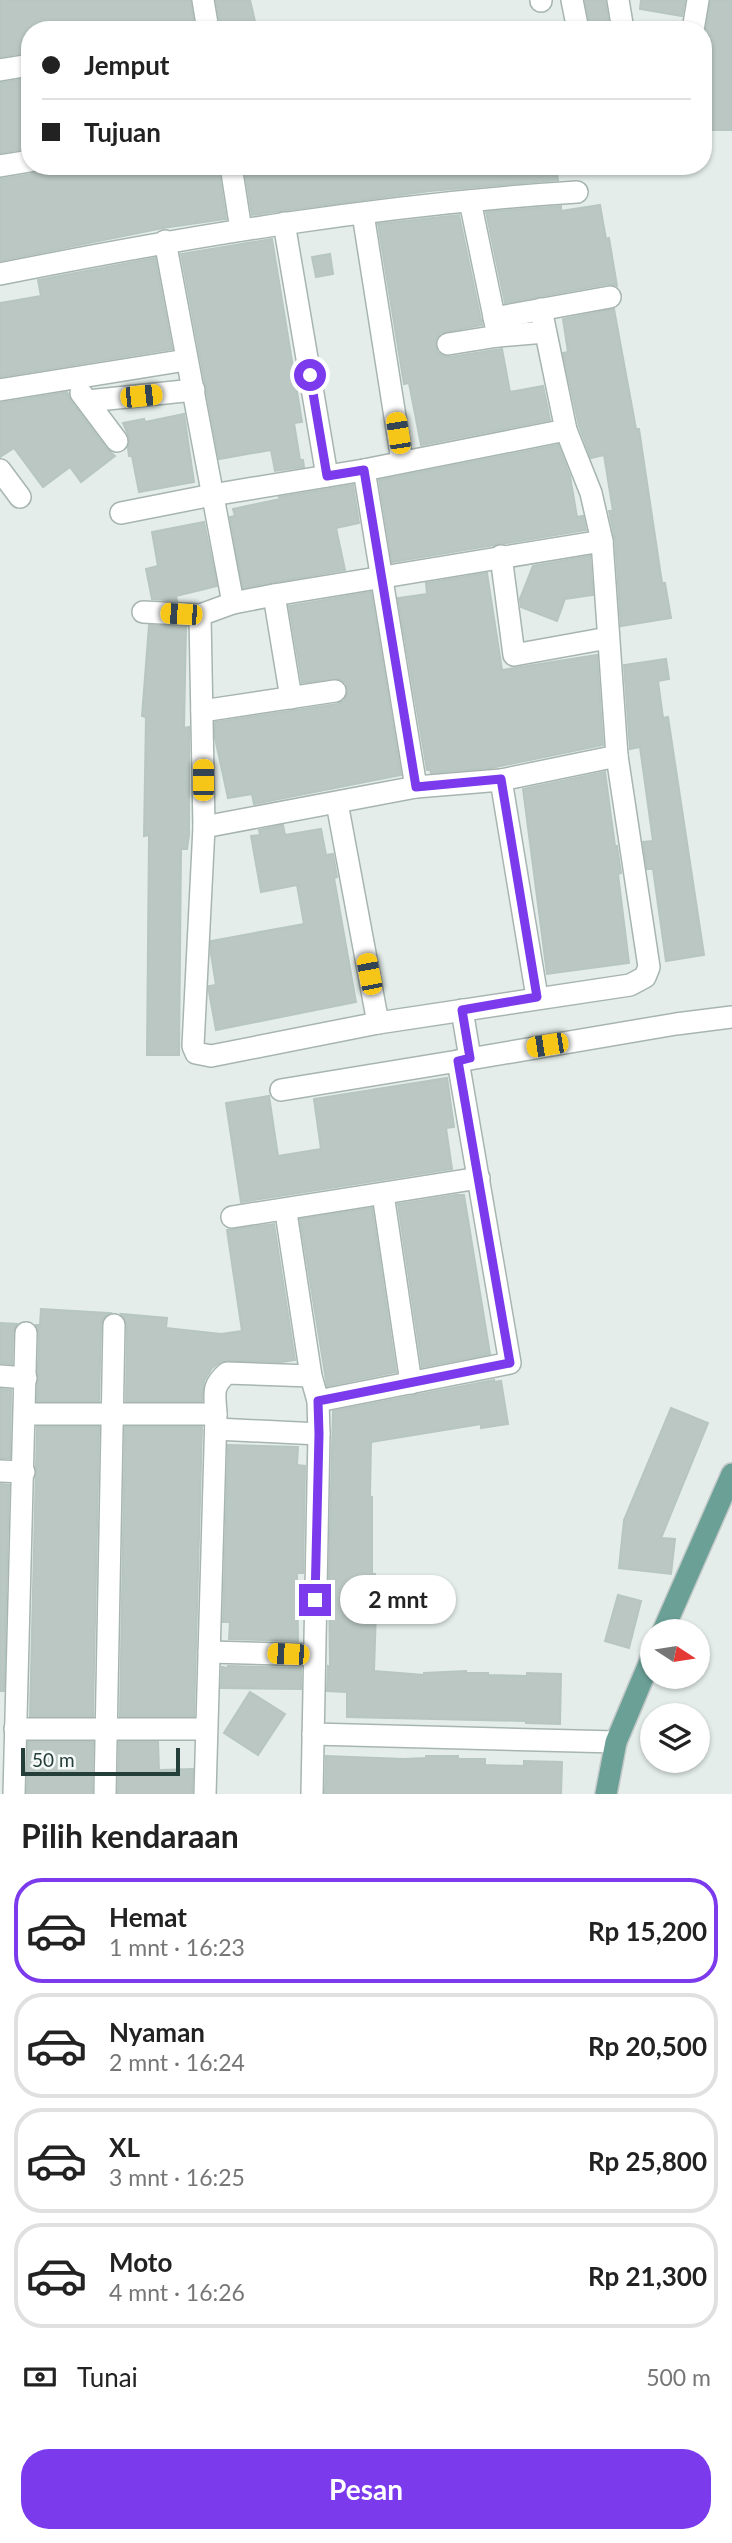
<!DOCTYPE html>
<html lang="id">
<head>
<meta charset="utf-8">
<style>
	:root { --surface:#fff; --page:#f6f6f6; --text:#222; --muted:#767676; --line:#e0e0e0; --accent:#7c3aed }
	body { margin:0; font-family:Lato,sans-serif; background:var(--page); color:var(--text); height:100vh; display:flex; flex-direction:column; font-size:26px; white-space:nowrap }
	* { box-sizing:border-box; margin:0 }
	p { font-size:23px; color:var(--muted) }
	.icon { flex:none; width:38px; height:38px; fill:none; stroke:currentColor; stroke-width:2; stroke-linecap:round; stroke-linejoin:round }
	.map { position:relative; height:1794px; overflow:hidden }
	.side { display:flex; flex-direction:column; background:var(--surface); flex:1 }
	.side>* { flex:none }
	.guide { position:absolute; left:21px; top:21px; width:691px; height:154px; border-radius:28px; box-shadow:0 2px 5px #0004; display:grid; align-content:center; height:154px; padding:0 21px; background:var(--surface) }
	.needle { width:46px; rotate:102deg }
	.fabs { position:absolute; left:640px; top:1619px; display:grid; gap:14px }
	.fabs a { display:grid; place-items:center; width:70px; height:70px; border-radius:50%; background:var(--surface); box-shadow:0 2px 5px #0004; font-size:35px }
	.scale { position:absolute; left:21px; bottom:18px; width:159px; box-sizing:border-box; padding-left:7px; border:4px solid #243e39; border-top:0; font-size:19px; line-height:24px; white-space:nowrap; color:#243e39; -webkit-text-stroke:5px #f5f9f7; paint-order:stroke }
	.end { position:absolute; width:32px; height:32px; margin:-16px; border:9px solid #7c3aed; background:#fff; box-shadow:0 0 0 4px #fff }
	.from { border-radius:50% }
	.bubble { position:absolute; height:49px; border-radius:24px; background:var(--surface); box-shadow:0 2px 5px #0004; font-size:23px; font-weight:700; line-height:49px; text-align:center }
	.car { position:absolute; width:21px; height:42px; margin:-21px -10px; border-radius:9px; box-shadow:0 0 5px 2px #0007; background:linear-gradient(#f5c518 24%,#345 0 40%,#f5c518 0 76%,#345 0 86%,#f5c518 0) }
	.guide b { display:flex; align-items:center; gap:24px; height:66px; font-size:26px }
	.guide b+b { border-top:2px solid var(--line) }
	.guide i { width:18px; height:18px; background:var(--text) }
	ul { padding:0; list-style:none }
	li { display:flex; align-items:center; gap:21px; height:105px; margin:0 14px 10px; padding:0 7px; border:4px solid var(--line); border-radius:28px }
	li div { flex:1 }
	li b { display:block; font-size:26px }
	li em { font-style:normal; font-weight:700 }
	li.active { border-color:var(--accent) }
	li>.icon { width:63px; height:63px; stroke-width:1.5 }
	h2 { padding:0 21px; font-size:32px; line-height:84px }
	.pay { display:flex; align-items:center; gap:18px; height:77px; padding:0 21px; font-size:26px }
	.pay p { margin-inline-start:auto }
	.primary-button { display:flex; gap:14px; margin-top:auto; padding:14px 21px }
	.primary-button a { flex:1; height:80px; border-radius:28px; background:var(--accent); color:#fff; font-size:28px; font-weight:700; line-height:80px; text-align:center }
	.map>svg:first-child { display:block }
	.building { fill:#bac7c3; stroke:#b7c6c1; stroke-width:2 }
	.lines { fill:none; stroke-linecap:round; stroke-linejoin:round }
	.street-casing { stroke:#a7b5b1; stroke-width:24 }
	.primary-casing { stroke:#c2c9c8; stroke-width:24 }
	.street { stroke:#fff; stroke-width:21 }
	.primary { stroke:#6ba097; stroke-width:21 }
	.route { stroke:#7c3aed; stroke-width:9 }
</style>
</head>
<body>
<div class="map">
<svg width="732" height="1794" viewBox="0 0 732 1794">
	<rect width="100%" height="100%" fill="#e4edea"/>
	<g class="building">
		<polygon points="0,0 190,0 195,30 30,30 30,52 0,57"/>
		<polygon points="216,0 250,0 257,30 221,30"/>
		<polygon points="585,0 605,0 610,30 591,30"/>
		<polygon points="641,0 685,0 682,16 640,9"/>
		<polygon points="711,0 732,0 732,130 704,130 704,38"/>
		<polygon points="30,78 30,148 0,153 0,83"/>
		<polygon points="55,166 218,166 226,219 163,228 0,261 0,179 32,174 40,169"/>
		<polygon points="244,166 281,166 282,174 341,166 556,166 558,180 430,191 252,215"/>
		<polygon points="600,205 606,239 609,238 617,286 608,284 505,303 486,212 561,206 561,211"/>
		<polygon points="459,215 482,325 440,333 436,340 437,352 443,356 450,357 502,349 510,392 543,386 550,420 421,445 409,383 404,384 378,224"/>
		<polygon points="272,239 302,422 294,423 300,460 303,460 304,467 275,471 271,450 219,459 181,254"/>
		<polygon points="330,254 333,274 316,277 312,257"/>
		<polygon points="155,258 172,349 0,377 0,303 41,296 38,280"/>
		<polygon points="614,309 636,429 639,429 662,583 665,583 671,618 621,626 615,540 609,511 613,511 604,455 591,458 579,426 563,353 568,352 563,319"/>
		<polygon points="67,392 71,401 107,449 115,456 81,482 70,467 43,487 14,448 0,457 0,403"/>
		<polygon points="184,414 194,482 139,492 132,456 129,456 128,448 130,439 123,423 144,419 145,422"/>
		<polygon points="558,445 570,476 577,517 583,516 586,530 392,562 379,480"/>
		<polygon points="353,485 359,523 336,528 345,570 243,588 230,517 235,516 233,509 280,499 279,497"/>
		<polygon points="204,522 217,586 176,596 177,601 152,599 146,569 158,566 152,532"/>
		<polygon points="590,556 593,595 565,599 557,621 521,607 520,599 533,566"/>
		<polygon points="487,573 502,670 597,655 603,745 491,768 431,773 430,770 427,770 398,598 427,594 426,583"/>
		<polygon points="371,592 401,775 254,804 252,794 228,798 215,738 215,722 337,704 344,701 347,695 346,683 339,679 302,683 289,606"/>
		<polygon points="149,625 186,627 184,728 189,727 189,835 187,849 181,849 179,1055 147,1055 149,835 144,836 146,717 142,716"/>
		<polygon points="666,659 669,679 658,681 663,718 668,717 704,955 666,961 653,869 647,869 643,842 653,841 640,747 630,749 624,665"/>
		<polygon points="605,772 615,846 617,846 621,873 618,874 629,963 547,974 523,789"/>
		<polygon points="283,825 285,835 321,829 326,855 333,854 337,877 334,878 356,1002 216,1030 209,992 209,986 216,985 211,954 211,941 304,924 297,885 261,892 251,836 260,835 259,830"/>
		<polygon points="447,1078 454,1127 446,1128 452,1169 241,1202 226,1103 269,1096 278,1156 321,1149 314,1099"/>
		<polygon points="456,1195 464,1195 490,1354 422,1367 398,1204"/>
		<polygon points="372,1208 396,1372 327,1386 300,1219"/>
		<polygon points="274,1224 295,1360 282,1362 222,1361 212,1368 204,1381 202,1401 126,1401 127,1325 121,1314 167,1318 166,1328 221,1334 242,1331 227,1230"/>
		<polygon points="41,1309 110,1313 103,1318 101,1325 99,1401 37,1401 39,1333 36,1325 40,1325"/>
		<polygon points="0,1323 17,1324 13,1333 12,1364 0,1363"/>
		<polygon points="494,1380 494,1382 501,1381 508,1424 481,1428 481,1424 371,1442 370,1497 372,1497 372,1574 375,1574 376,1610 374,1671 424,1675 424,1673 466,1671 466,1673 488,1673 488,1675 527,1676 527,1673 561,1674 560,1724 526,1723 526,1721 347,1717 347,1692 327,1691 328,1666 330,1667 329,1574 333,1411"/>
		<polygon points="0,1389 11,1390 10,1458 0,1458"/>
		<polygon points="671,1408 708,1423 661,1538 675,1539 671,1574 619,1568 624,1520"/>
		<polygon points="37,1427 99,1427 93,1716 30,1716"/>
		<polygon points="125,1427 202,1427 194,1716 120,1716"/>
		<polygon points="228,1445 298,1447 297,1465 305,1466 303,1573 297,1573 298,1641 229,1639 230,1622 223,1622"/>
		<polygon points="0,1484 9,1485 4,1691 0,1691"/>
		<polygon points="618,1595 641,1601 629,1648 605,1641"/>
		<polygon points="228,1666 301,1668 301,1689 221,1688 222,1667 228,1668"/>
		<polygon points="250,1692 285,1714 258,1755 224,1733"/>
		<polygon points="28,1742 93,1742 92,1794 27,1794"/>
		<polygon points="119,1742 158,1742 159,1770 193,1769 192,1794 118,1794"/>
		<polygon points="326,1756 404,1759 426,1758 426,1756 458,1756 458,1759 485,1759 485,1765 524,1766 524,1761 562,1762 561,1794 325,1794"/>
	</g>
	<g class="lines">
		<defs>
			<g id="street">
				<polyline points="203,0 208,30"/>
				<polyline points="541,0 541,1"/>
				<polyline points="572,0 578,30"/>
				<polyline points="618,0 623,30"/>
				<polyline points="693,30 698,0"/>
				<polyline points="0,70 30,65"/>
				<polyline points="0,166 30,161"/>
				<polyline points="231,166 241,230"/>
				<polyline points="470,201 498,336"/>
				<polyline points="363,214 402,461"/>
				<polyline points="284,223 327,476"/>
				<polyline points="165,241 233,603"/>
				<path d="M0 274C190 236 383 204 577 192"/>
				<polyline points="494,318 610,297"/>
				<polyline points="448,344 498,336 545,332"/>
				<polyline points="0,390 186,360"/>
				<polyline points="81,393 117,441"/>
				<polyline points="88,401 194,390"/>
				<polyline points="0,470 20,497"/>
				<polyline points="364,470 416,787"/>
				<polyline points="121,513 212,495 364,470 566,430"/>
				<polyline points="501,556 514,655 608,638"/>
				<polyline points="274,595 291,698"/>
				<polyline points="143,612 200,615 233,603 274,595 602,541"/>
				<polyline points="200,615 204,827 193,1046 196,1053 211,1056 378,1023 630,985 645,977 649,967 617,756 602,541 591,493 566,430 541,309"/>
				<polyline points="202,711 335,691"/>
				<polyline points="501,780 537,997"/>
				<polyline points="337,803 378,1023"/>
				<polyline points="204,827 416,787 501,780 617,756"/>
				<polyline points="462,1010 470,1058"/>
				<polyline points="281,1090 458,1061"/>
				<polyline points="383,1194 411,1383"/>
				<polyline points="232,1217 479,1178"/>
				<polyline points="287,1219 311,1376 318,1401 319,1434 312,1794"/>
				<polyline points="0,1376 26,1378"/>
				<polyline points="318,1401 510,1363 458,1061 676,1024 732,1017"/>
				<polyline points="25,1414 216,1414"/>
				<polyline points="216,1429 319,1434"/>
				<polyline points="0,1471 24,1472"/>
				<polyline points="209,1652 314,1655"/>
				<polyline points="15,1729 205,1729"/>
				<polyline points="313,1734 616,1742"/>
				<polyline points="14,1794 26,1333"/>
				<polyline points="105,1794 114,1325"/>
				<path d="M205 1794 216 1414C215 1394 211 1387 227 1373L311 1376"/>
			</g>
			<g id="primary">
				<polyline points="663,1631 732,1474"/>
				<polyline points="606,1794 616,1742 653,1654"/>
			</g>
		</defs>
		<use href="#street" class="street-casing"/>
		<use href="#primary" class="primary-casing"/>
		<use href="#street" class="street"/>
		<use href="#primary" class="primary"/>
	</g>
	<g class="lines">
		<polyline class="route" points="310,375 327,476 364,470 416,787 501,779 537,997 462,1010 470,1058 458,1061 510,1363 318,1401 319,1434 315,1600"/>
	</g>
</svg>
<div class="fabs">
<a><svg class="needle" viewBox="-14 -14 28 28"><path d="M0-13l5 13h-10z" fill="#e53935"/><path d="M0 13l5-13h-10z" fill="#767676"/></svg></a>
<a><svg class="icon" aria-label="layers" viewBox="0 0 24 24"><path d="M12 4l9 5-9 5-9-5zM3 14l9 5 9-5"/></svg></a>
</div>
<div class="scale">50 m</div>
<i class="end from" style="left:310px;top:375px"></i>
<i class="end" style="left:315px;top:1600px"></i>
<div class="bubble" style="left:340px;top:1575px;width:116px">2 mnt</div>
<i class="car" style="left:141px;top:396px;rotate:84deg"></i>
<i class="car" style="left:398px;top:433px;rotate:351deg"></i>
<i class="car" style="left:181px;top:614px;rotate:273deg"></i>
<i class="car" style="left:203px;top:780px;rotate:0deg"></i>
<i class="car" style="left:369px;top:974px;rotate:349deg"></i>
<i class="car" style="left:547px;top:1045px;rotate:261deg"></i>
<i class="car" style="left:288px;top:1654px;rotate:272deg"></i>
<div class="guide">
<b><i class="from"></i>Jemput</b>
<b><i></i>Tujuan</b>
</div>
</div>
<section class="side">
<h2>Pilih kendaraan</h2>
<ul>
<li class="active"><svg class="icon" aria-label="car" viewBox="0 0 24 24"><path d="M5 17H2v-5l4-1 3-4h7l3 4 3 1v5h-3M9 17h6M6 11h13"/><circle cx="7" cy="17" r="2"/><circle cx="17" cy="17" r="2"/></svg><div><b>Hemat</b><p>1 mnt · 16:23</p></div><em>Rp 15,200</em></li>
<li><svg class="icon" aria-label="car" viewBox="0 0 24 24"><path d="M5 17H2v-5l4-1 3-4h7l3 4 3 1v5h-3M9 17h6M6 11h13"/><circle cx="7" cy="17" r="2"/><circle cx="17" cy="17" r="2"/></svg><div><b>Nyaman</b><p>2 mnt · 16:24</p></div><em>Rp 20,500</em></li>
<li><svg class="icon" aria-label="car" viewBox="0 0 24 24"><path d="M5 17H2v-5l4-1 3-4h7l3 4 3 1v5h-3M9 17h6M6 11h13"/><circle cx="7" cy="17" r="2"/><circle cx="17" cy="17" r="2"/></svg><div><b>XL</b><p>3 mnt · 16:25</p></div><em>Rp 25,800</em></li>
<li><svg class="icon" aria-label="car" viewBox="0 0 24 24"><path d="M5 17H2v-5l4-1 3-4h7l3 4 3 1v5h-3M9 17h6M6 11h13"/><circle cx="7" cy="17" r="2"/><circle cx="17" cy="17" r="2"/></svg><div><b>Moto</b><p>4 mnt · 16:26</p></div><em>Rp 21,300</em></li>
</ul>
<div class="pay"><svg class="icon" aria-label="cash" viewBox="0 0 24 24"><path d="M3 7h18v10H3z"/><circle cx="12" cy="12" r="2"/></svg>Tunai<p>500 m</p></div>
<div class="primary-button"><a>Pesan</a></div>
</section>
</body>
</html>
